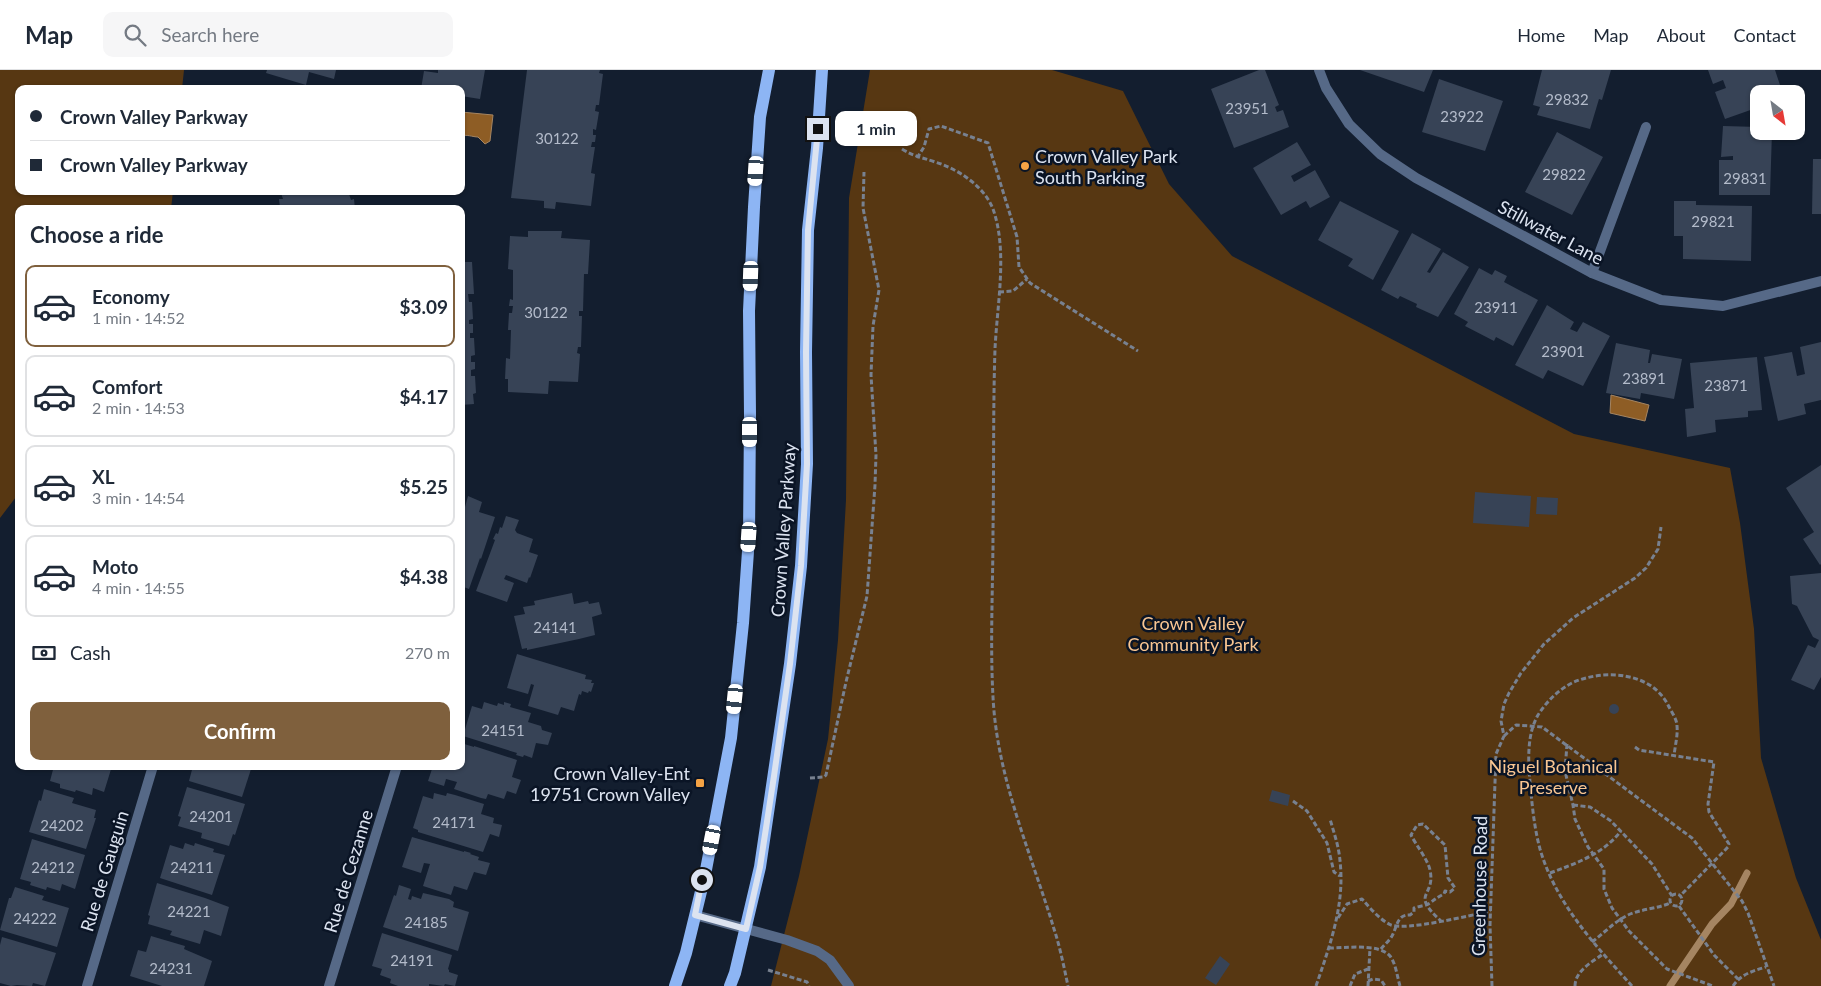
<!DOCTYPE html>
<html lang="en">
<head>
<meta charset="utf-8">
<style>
	:root { --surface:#fff; --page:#f6f6f7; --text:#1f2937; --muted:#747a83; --line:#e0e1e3; --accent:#7f603d }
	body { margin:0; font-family:Lato,sans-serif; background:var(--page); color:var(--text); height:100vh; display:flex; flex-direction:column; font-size:19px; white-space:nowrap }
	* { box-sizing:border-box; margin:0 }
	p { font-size:16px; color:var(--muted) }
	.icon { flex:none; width:28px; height:28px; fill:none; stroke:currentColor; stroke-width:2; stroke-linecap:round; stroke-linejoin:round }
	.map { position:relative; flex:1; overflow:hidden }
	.side { position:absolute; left:15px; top:135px; width:450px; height:565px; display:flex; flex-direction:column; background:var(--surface); border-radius:10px; box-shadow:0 1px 4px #0004 }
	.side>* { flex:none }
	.guide { position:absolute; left:15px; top:15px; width:450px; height:110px; border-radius:10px; box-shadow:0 1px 4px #0004; display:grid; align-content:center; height:110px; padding:0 15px; background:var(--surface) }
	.needle { width:32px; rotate:149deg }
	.fabs { position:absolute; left:1750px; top:15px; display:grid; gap:10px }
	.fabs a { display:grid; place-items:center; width:55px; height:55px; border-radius:10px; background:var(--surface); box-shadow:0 1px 4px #0004; font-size:25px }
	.end { position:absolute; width:22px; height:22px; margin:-11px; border:6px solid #dce3f0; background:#111; box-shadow:0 0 0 2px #111 }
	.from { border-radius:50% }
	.bubble { position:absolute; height:35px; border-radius:10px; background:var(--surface); box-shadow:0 1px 4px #0004; font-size:16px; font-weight:700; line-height:35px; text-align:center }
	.car { position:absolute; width:15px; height:30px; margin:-15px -8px; border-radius:6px; box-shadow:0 0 4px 1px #0007; background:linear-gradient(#fff 24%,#345 0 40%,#fff 0 76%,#345 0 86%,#fff 0) }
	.guide b { display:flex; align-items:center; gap:18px; height:48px; font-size:19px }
	.guide b+b { border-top:1px solid var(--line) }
	.guide i { width:12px; height:12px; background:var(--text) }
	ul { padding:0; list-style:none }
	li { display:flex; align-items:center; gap:15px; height:82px; margin:0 10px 8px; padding:0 5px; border:2px solid var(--line); border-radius:10px }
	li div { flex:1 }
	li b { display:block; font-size:19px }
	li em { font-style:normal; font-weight:700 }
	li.current { border-color:var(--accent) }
	li>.icon { width:45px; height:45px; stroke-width:1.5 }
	h2 { padding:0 15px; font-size:22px; line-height:60px }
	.pay { display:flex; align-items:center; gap:12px; height:55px; padding:0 15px; font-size:19px }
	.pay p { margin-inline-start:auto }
	.action { display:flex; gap:10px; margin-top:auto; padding:10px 15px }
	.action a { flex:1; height:58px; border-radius:10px; background:var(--accent); color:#fff; font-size:20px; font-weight:700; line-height:58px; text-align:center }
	header { display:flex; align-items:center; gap:30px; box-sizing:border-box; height:70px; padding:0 25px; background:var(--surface); border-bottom:1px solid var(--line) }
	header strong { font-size:24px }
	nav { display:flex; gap:28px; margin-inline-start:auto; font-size:18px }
	.search { width:350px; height:45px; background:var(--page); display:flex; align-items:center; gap:12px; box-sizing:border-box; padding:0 18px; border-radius:10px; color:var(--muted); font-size:19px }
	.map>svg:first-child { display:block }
	.green { fill:#573712 }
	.water { fill:#8e5d25; stroke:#a58562 }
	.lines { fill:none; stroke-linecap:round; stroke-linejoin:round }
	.stream { stroke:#a58562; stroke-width:7 }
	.building { fill:#374356 }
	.path { stroke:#788190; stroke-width:3; stroke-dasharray:5 2.5; stroke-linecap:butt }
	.service { stroke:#566987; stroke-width:10 }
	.minor { stroke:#566987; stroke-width:10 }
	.primary { stroke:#8db5f4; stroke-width:12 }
	.route { stroke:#dce3f0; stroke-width:6 }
	.poi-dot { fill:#f5a345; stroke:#0a1425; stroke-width:2 }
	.labels { text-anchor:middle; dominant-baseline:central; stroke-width:5; stroke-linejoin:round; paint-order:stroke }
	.number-label { font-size:15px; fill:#b3bbca }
	.poi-label { font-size:18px; fill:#dce3f0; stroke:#0a1425; text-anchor:start }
	.street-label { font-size:18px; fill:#dce3f0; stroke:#0a1425 }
	.park-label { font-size:18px; fill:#fac692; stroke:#0a1425 }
</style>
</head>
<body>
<header>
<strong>Map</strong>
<div class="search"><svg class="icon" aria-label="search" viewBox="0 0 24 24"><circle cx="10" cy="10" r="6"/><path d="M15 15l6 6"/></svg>Search here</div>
<nav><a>Home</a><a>Map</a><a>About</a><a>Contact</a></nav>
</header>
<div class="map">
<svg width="1821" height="916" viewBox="0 0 1821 916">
	<rect width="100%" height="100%" fill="#131e2f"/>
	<g class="green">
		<polygon points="0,0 184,0 182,19 19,19 19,121 173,121 171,139 19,139 19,423 0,448"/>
		<polygon points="870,0 1052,0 1123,21 1169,114 1232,186 1574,364 1730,398 1740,453 1754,559 1761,688 1796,808 1821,870 1821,916 771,916 799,806 828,669 838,570 846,430 849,128"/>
	</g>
	<g class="water">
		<path d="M461 42 493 45 490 71 485 74 478 67C473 67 466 64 461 66Z"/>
		<polygon points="1611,325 1649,335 1645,351 1610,343"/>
	</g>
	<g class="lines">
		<polyline class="stream" points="1670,916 1712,854 1731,834 1747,803"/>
	</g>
	<g class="building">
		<polygon points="267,0 336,0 334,9 309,2 306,15 266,3"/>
		<polygon points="438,0 485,0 480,29 461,26 461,19 421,19 424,1 438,3"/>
		<polygon points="527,0 600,0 599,3 603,4 599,35 596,35 595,41 599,42 596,60 593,59 593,65 596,65 595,72 592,72 591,77 595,77 591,103 595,104 591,136 556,132 555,139 544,138 544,131 511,128"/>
		<polygon points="1259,0 1265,0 1279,35 1275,37 1277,42 1283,40 1289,57 1234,78 1211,19"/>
		<polygon points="1360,0 1433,0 1424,22"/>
		<polygon points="1542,0 1611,0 1602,30 1599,29 1590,59 1537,45 1540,37 1533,35"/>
		<polygon points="1708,0 1775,0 1783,24 1759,24 1759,37 1725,49 1715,22 1726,18 1723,10 1713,14"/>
		<polygon points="1439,9 1503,31 1485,81 1422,62"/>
		<polygon points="1723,56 1759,57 1759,61 1772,61 1770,125 1719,125 1719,90 1733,90 1733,86 1721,87"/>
		<polygon points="1557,62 1603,87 1572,145 1525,122"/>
		<polygon points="1297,72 1311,95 1291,106 1294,112 1315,100 1330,127 1310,138 1306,131 1281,145 1253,98"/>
		<polygon points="1813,89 1821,89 1821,144 1812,144"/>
		<polygon points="278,121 352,121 353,123 349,124 351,130 354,129 355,139 284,139 284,137 280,138 279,129 283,129 281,123 278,124"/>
		<polygon points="1340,131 1399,161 1373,210 1348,196 1353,189 1318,170"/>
		<polygon points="1674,131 1696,131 1696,135 1752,136 1751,191 1683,189 1683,166 1674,166"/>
		<polygon points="528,161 562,161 561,168 590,170 588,204 584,204 583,241 579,241 579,246 582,246 581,277 578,277 577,283 580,284 578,312 549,311 548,324 508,322 508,309 505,309 506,288 510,289 511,260 508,260 509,243 512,243 513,236 509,236 510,229 513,230 513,200 508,199 510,166 528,167"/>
		<polygon points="1412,163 1441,179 1427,202 1430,203 1443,182 1469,197 1438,247 1416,237 1417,234 1400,226 1398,229 1381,220"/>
		<polygon points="461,192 472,192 474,224 468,224 469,232 472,232 473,249 469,250 469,254 473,254 473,263 470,263 470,268 474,268 475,285 471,286 471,292 475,292 475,299 471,300 471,306 475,306 476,323 473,324 474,334 461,335"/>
		<polygon points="1479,198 1492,205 1495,200 1507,206 1504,212 1538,230 1513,276 1496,267 1494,271 1465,256 1468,252 1454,244"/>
		<polygon points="1547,235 1574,252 1570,259 1577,262 1583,252 1610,266 1583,316 1548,300 1543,309 1515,295"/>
		<polygon points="1821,272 1821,330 1804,334 1806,344 1778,351 1764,287 1792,282 1797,306 1805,304 1800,277"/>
		<polygon points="1616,273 1650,280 1648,293 1650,293 1652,284 1682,289 1674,329 1641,323 1640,329 1606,323"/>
		<polygon points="1757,287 1762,340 1748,341 1748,347 1715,350 1716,362 1687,367 1685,339 1694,338 1690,293"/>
		<polygon points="1821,395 1821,494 1820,495 1803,469 1814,462 1786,418"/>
		<polygon points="1475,422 1531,426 1529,457 1473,453"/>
		<polygon points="468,426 482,432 479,442 495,447 481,489 480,488 469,519 461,516 461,436 465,437"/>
		<polygon points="1537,427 1558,428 1557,445 1536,444"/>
		<polygon points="506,446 519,450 515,460 517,463 533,469 529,482 538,485 530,508 529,507 527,513 506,505 504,509 514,513 507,532 476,521 495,470 493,469 496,463 498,464 500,457 502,458"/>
		<polygon points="1821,503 1821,607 1814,620 1791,610 1808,575 1815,578 1819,570 1813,567 1797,536 1792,534 1790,506"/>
		<polygon points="572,523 574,534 588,531 589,534 599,532 602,544 592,547 595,565 579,569 527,580 527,578 522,579 514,546 525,544 523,537 535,535 534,531"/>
		<polygon points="517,584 586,605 585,609 592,610 591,613 594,613 591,622 589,621 588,623 582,621 581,625 579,624 574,641 561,637 558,645 528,636 534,615 531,614 528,624 507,618"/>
		<polygon points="484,632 497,636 498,633 504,635 504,632 511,634 510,637 531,643 528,652 541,656 542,660 552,663 548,675 536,673 532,688 524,685 523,687 516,685 517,683 463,666 472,636 482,639"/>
		<circle cx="1614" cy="639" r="5"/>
		<polygon points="461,673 474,677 474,676 517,690 512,707 521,710 516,724 507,721 504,729 488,724 486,729 481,728 454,719 457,712 446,709 444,716 428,711 433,696 461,696"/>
		<polygon points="54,696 112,696 104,722 93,718 92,725 76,720 75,722 60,718 60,714 50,711"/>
		<polygon points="193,696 252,696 242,727 189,711"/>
		<polygon points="187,717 245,734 235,765 233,764 229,776 201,768 202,763 178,756 181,747 178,746"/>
		<polygon points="44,719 74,728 72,733 96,740 94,748 96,748 86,779 29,762 39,730 41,731"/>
		<polygon points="1272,720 1290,725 1288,736 1269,731"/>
		<polygon points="434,723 446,726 447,723 455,725 484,734 481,744 494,748 493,753 502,755 499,767 490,764 483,782 418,762 418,760 413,758 423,726 433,729"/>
		<polygon points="412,767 464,782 464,781 471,783 470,784 479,787 478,790 490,793 486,805 474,802 467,820 454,816 451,825 423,816 430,794 424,793 421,803 402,797"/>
		<polygon points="32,769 85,785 75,819 62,814 60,821 47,817 46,820 30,815 31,812 20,809"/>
		<polygon points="185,773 194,776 195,773 214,779 213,782 225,785 212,825 160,808 170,775 183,779"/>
		<polygon points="157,813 205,828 229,837 221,866 204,860 200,874 170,865 172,861 148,854 150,846 148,845"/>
		<polygon points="399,815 411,819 408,829 411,830 412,826 421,829 423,823 449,829 454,832 453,837 469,842 458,881 383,857 394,825 396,826"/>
		<polygon points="15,817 44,826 42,830 69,838 57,877 0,860 9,828 11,828"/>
		<polygon points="382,863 452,885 448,899 449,900 449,902 458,905 455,916 445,914 444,916 429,914 429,916 398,916 390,913 391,909 380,905 382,899 372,896"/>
		<polygon points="151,866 185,876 184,879 212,891 204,916 162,916 130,906 138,880 146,882"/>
		<polygon points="2,867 56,883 45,916 33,913 32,916 17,915 11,916 0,913 0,875"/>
		<polygon points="1220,886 1230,894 1216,915 1205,908"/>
	</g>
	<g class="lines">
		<g class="path">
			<path d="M902 79C915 87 921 87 935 92 958 99 984 116 993 139 1008 181 997 235 995 279 993 339 994 400 993 460 993 516 990 572 993 627 997 708 1031 783 1054 859 1060 877 1064 897 1068 916"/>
			<polyline points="917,88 924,77 929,59 941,56 988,73 1017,167 1019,197 1030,213 1138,281"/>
			<polyline points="999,222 1013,221 1027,209"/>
			<polyline points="1504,666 1516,655 1542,657 1692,768 1742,831 1748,843 1774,916"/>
			<polyline points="1567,674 1565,701 1573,735 1575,749 1588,777 1604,799 1604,819 1612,838 1629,861 1667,899 1713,916"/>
			<polyline points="1635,677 1639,680 1714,692 1708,734 1709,742 1729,774 1728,777 1680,826"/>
			<polyline points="810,708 824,707 826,705 846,612 867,526 875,415 876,385 871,305 873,256 879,220 863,138 864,102"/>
			<polyline points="1293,731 1307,741 1327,773 1334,802 1340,806"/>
			<polyline points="1573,735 1590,737 1611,751 1652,794 1672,826"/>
			<path d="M1550 803C1577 793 1603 784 1621 761"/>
			<circle cx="1676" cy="830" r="6"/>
			<polyline points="1679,836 1714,885 1738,909"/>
			<path d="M1338 848 1347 834 1362 829C1370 838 1380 850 1391 855 1406 861 1472 845 1491 841"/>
			<path d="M1592 872C1604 863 1614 852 1628 845 1641 839 1656 839 1670 833"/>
			<path d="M1329 878C1345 878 1379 873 1390 886 1396 894 1397 906 1400 916"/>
			<path d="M1381 879C1384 875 1389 871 1392 866 1397 857 1397 844 1410 845L1414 842V838C1419 836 1426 836 1430 833 1435 829 1438 827 1444 824L1445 821 1450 822 1455 818 1448 808 1445 775 1423 754 1417 755 1411 765C1416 775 1428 790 1430 800 1436 828 1409 822 1441 851"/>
			<polyline points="768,900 807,912 809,916"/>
			<polyline points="1368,911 1373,909 1381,910 1385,916"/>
			<path d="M1316 916C1330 875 1345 835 1340 791 1339 777 1334 763 1330 749"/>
			<polyline points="1350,916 1355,904 1368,899"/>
			<polyline points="1368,916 1370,878"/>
			<polyline points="1492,916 1490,855 1496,684 1504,666 1501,651 1504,634 1509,623 1521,603 1544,574 1573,548 1635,508 1646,498 1658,479 1661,457"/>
			<path d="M1575 916C1575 901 1592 892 1603 884"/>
			<path d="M1632 916C1595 875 1556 834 1540 779 1534 757 1532 734 1530 712 1528 690 1527 664 1538 645 1547 631 1559 619 1574 612 1605 599 1651 602 1668 635 1671 641 1677 649 1677 656 1678 665 1675 676 1674 686"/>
			<path d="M1733 916C1741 904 1753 901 1766 897"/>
		</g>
		<polyline class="service" points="695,845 787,870 817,881 830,890 849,916"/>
		<g class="minor">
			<polyline points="1319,0 1326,18 1349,54 1380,84 1416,108 1592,203 1661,230 1723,236 1821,211"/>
			<polyline points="1592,203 1646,57"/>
			<polyline points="87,916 153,696"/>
			<polyline points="329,916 397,696"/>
		</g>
		<g class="primary">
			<polyline points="675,916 686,883 705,805 731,668 743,553 749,467 750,345 749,241 754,137 760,47 769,0"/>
			<polyline points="730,916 735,903 760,797 790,594 801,496 807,394 806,282 808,160 817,78 822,0"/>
		</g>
	</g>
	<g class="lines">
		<polyline class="route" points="702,810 695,845 746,859 760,797 774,706 790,594 801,496 807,394 806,282 808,160 818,59"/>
	</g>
	<g class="poi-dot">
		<circle cx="1025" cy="96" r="5"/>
		<rect x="695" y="708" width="10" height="10" rx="2.5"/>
	</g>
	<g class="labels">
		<g class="number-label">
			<text x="1567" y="29">29832</text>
			<text x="1247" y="38">23951</text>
			<text x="1462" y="46">23922</text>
			<text x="557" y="68">30122</text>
			<text x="1564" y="104">29822</text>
			<text x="1745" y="108">29831</text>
			<text x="1713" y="151">29821</text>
			<text x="1496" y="237">23911</text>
			<text x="546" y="242">30122</text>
			<text x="1563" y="281">23901</text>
			<text x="1644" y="308">23891</text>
			<text x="1726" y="315">23871</text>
			<text x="555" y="557">24141</text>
			<text x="503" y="660">24151</text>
			<text x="211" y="746">24201</text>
			<text x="454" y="752">24171</text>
			<text x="62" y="755">24202</text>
			<text x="53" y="797">24212</text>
			<text x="192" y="797">24211</text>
			<text x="189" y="841">24221</text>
			<text x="35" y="848">24222</text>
			<text x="426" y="852">24185</text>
			<text x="412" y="890">24191</text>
			<text x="171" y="898">24231</text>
		</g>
		<g class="poi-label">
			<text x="1035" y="86">Crown Valley Park<tspan x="1035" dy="21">South Parking</tspan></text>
			<text x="690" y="703" text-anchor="end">Crown Valley-Ent<tspan x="690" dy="21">19751 Crown Valley</tspan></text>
		</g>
		<g class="street-label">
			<text transform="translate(1551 162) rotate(28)">Stillwater Lane</text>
			<text transform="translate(783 460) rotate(-86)">Crown Valley Parkway</text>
			<text transform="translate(104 801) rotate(-73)">Rue de Gauguin</text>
			<text transform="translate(348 801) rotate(-73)">Rue de Cezanne</text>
			<text transform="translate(1479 816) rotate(-89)">Greenhouse Road</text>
		</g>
		<g class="park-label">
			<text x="1193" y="553">Crown Valley<tspan x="1193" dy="21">Community Park</tspan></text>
			<text x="1553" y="696">Niguel Botanical<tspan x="1553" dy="21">Preserve</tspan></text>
		</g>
	</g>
</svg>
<div class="fabs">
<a><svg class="needle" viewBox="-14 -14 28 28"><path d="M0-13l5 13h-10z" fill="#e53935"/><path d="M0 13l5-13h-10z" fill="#747a83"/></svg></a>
</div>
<i class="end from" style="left:702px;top:810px"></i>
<i class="end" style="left:818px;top:59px"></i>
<div class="bubble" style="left:835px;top:41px;width:82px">1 min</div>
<i class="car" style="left:756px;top:101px;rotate:184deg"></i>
<i class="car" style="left:751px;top:206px;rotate:182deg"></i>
<i class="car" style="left:750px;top:362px;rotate:180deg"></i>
<i class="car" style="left:749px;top:467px;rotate:184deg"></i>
<i class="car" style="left:735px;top:629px;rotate:186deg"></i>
<i class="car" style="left:712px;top:770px;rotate:191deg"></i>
<div class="guide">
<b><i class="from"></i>Crown Valley Parkway</b>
<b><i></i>Crown Valley Parkway</b>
</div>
<section class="side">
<h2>Choose a ride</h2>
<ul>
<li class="current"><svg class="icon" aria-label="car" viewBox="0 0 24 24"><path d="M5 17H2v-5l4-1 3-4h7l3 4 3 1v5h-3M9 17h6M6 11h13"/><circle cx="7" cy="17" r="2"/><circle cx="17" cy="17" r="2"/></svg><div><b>Economy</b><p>1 min · 14:52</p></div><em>$3.09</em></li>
<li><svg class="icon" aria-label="car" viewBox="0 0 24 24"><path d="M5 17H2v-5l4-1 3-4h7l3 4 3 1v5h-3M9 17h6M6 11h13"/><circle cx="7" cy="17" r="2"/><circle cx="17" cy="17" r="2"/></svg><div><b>Comfort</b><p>2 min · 14:53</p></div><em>$4.17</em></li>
<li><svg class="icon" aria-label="car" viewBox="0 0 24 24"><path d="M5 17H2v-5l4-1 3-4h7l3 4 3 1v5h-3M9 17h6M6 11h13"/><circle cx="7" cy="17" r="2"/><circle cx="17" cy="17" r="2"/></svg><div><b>XL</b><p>3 min · 14:54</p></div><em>$5.25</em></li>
<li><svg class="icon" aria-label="car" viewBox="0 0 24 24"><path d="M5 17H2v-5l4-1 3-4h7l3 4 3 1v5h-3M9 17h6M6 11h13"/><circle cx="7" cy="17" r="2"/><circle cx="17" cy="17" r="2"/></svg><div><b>Moto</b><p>4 min · 14:55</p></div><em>$4.38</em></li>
</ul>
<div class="pay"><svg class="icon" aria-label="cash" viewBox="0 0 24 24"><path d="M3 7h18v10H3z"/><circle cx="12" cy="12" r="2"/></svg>Cash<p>270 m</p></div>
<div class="action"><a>Confirm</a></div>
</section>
</div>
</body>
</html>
